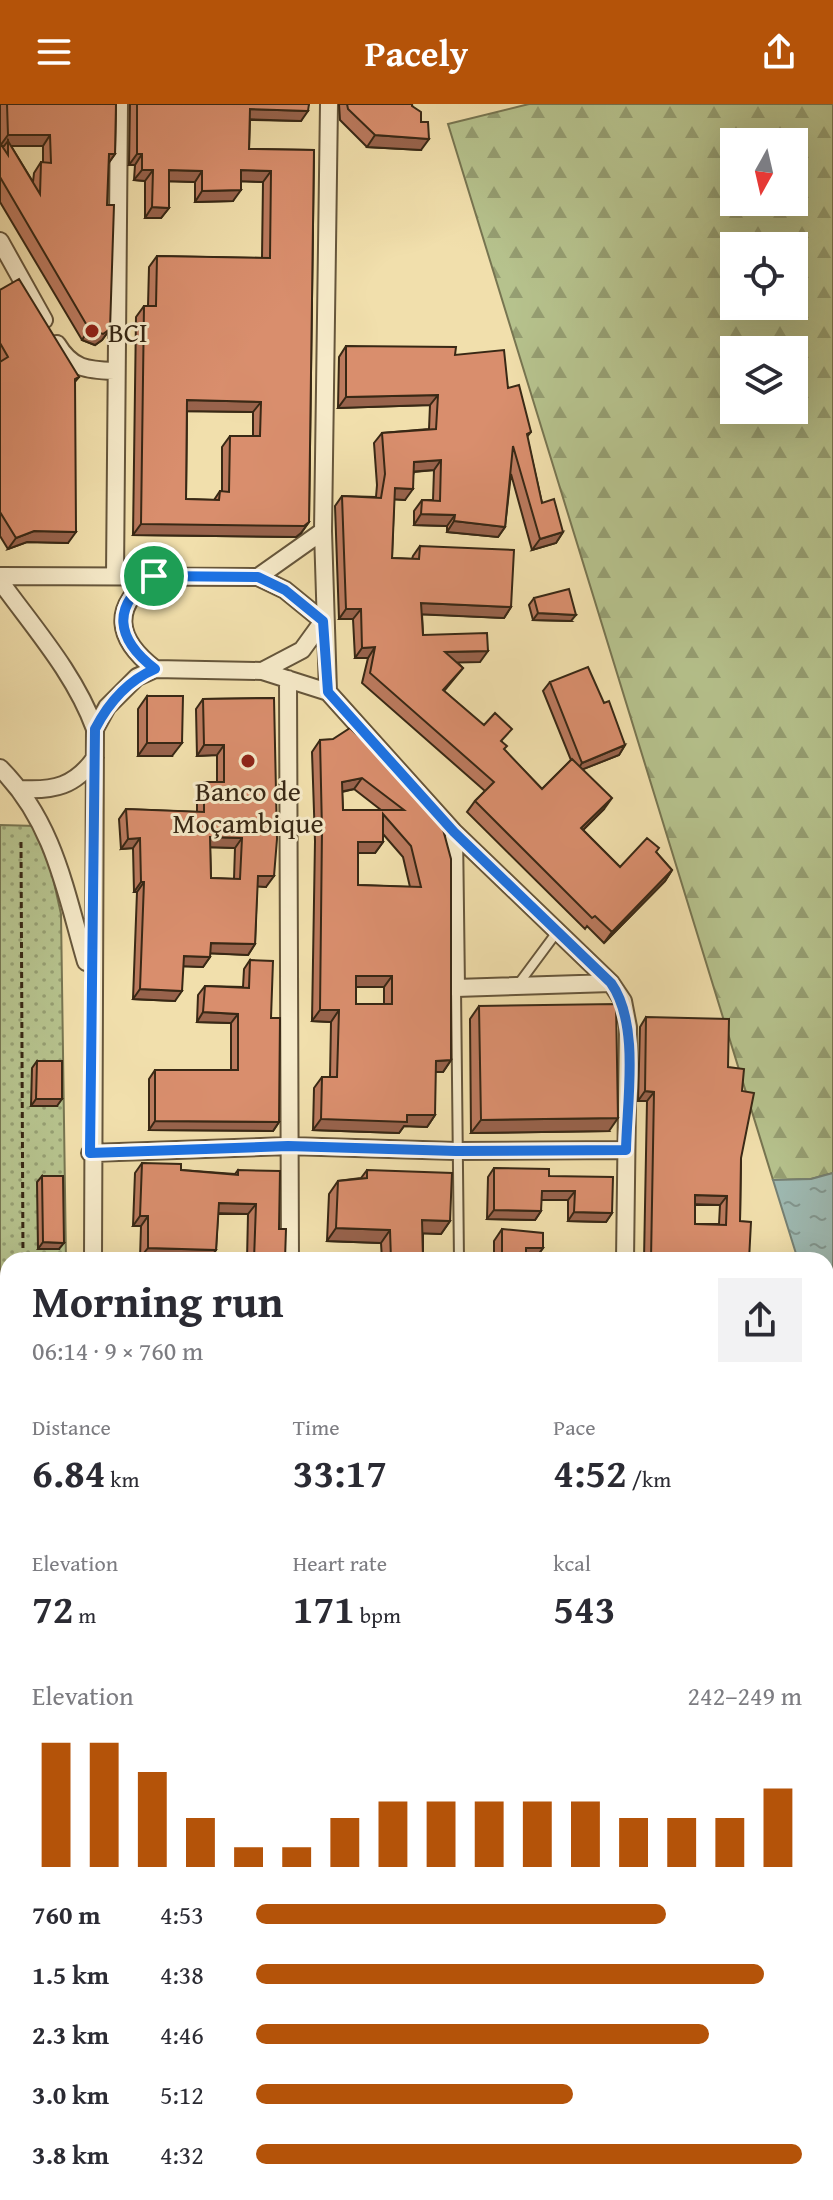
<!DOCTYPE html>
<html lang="en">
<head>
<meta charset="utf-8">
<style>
  body { margin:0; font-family:"Gentium Book Plus",serif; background:#f2f2f3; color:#2b2b33; height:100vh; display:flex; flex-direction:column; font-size:30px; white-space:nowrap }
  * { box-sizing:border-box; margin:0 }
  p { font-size:26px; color:#7c7c81 }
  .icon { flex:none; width:44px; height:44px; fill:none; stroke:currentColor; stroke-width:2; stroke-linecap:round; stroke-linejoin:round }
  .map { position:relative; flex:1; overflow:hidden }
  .drawer { position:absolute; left:0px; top:1148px; width:834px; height:948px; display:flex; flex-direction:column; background:#fff; border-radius:24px 24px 0 0; box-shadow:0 8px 32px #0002 }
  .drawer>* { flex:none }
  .needle { width:52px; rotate:188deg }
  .controls { position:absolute; left:720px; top:24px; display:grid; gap:16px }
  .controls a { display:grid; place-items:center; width:88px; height:88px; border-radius:0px; background:#fff; box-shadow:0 8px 32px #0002; font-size:40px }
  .pin { position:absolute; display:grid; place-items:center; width:68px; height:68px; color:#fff; margin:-34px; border:4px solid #fff; border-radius:50%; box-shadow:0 2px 8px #0007 }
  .round { display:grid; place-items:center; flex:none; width:84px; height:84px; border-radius:0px; background:#f2f2f3 }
  .overview { display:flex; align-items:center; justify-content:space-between; height:136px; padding:0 32px }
  h1 { font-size:44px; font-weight:700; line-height:60px }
  .stats { display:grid; grid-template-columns:repeat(3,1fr); gap:12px; height:136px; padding:8px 32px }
  .stats div { display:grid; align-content:center }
  .stats b { font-size:40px; font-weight:700 }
  .stats small { font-size:22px; font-weight:400 }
  .stats p { font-size:22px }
  .chart { height:224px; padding:16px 32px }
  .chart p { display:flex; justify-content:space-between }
  .chart svg { width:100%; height:144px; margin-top:8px; stroke:#b45309; stroke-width:6 }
  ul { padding:0 32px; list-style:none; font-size:26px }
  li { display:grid; grid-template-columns:128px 96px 1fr; align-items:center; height:60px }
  li i { height:20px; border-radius:10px; background:#b45309 }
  header { display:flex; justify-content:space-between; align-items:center; height:104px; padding:0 32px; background:#b45309; color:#fff; font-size:36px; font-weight:700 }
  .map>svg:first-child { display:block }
  .forest { fill:url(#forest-firs); stroke:#777551; stroke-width:2; fill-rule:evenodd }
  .park { fill:url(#park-dots); stroke:#777551; stroke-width:2 }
  .water { fill:url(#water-ripples); stroke:#758074; stroke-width:2 }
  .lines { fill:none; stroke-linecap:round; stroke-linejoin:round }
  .lane-casing { stroke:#66563b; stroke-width:12 }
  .street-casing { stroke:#66563b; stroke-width:20 }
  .path { stroke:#382815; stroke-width:3; stroke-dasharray:6 4; stroke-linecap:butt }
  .lane { stroke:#f6eac9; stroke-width:8 }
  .street { stroke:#f6eac9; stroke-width:16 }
  .wall { fill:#bb7a5e; stroke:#382815; stroke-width:2; fill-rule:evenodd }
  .shaded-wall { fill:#98634c; stroke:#382815; stroke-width:2 }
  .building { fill:#d98e6d; stroke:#382815; stroke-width:2; fill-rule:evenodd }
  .route-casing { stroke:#fff; stroke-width:16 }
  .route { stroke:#1a73e8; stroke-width:10 }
  .poi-dot { fill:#8f2418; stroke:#f6eac9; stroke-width:3 }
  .labels { text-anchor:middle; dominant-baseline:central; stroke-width:6; stroke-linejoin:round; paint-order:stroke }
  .poi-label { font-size:28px; fill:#382815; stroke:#f6eac9; text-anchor:start }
</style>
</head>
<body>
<header><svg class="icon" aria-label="menu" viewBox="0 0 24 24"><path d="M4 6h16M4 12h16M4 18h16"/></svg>Pacely<svg class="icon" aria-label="share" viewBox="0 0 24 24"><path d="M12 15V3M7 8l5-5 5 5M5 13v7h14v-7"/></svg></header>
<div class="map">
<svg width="833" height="2096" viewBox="0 0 833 2096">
  <defs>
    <pattern id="forest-firs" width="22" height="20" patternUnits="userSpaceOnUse" patternTransform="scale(2)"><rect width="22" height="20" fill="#b6c28d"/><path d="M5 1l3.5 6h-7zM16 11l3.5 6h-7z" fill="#959e72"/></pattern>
    <pattern id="park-dots" width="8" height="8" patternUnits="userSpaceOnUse" patternTransform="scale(2)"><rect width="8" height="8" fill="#b6c28d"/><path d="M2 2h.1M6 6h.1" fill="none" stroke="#959e72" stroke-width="1.8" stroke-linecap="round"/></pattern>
    <pattern id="water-ripples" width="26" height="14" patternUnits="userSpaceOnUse" patternTransform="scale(2)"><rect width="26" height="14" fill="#9ebab3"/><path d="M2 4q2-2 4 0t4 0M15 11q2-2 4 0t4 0" fill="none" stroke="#829790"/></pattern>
  </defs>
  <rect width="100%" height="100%" fill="#f1dfac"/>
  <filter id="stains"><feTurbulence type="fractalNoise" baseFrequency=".0025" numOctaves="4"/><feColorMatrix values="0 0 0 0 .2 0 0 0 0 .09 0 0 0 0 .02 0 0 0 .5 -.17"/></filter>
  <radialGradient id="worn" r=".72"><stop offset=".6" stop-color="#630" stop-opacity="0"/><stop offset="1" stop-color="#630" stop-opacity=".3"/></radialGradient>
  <path class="forest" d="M529 0H833V1069L811 1075 773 1076 448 20ZM734 38H794V98H734ZM734 142H794V202H734ZM734 246H794V306H734Z"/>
  <path class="park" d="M0 721 37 722 46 743 61 810 66 1156H8V1712L0 1717Z"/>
  <path class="water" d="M833 1069V1233L826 1225V1156H798L773 1076 811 1075Z
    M833 1789V2096H771L775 2088H826V1813Z
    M0 2035 8 2037V2088H164L188 2096H0Z"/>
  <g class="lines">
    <defs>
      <path id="lane" d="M517 882 557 828
        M456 884 459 1156
        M826 1364 833 1365
        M826 1407 833 1409
        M826 1732 833 1707
        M664 2096 682 2088"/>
      <path id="street" d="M0 137 44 216
        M57 240C72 265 87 266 114 267
        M0 472 258 473 285 486 323 517
        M115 472 119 0
        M154 472C110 503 116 535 155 565
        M258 473 323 427
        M0 477C34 524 75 570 95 625L93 1156
        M262 567 302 546 323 517
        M288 575 290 1156
        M328 588 323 427 329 0
        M95 625 107 603 137 573 155 565 262 567 328 588 454 728 611 879 623 897 628 923 625 1156
        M0 664C54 718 65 786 86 858
        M21 685C54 687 75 682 95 654
        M454 728 456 884 611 879
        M90 1049 288 1042 456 1047 626 1046
        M0 1761 8 1756"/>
    </defs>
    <use href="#lane" class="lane-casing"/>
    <use href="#street" class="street-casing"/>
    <path class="path" d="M21 738 23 1156
      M0 1700 8 1690"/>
    <use href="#lane" class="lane"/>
    <use href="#street" class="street"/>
  </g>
  <path class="wall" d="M0 0H116L115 50 108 60 107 101 110 225 102 236 95 241 82 236 0 98ZM11 42H43V58H41L34 69 33 78Z
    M130 0H309L301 17 250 16 249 45 314 46 309 418 301 429 296 433 133 431 136 213 144 202H148L149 163 157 152 262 154 263 78 241 77 233 97 195 98V78L169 77V104L161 114H145V77L134 76 135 61H129ZM187 307 253 308V332H230L222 343V387H220L214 396 186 395Z
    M339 0H412L421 46 367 43 340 16Z
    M0 186 79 273 75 278 68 439 27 438 8 445 0 432Z
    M346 242 455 251 508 284 531 328 527 333 542 399 563 428 556 439 532 446 511 370 505 423 498 433 447 428V422L414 421V407L422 396H433L434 366 414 368 405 396 394 395 392 454 412 455 413 452 420 442 511 503 504 514 422 510 423 531 480 558H457L463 564 444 587 502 638 504 646 542 685 571 656 543 587 550 578 604 599 625 641 619 651 583 665 604 705 583 726 620 763 656 748 672 766 665 777 604 839 587 822 585 825 467 708 475 697 485 687 362 579 368 554H355L353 515H339L335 402 342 392 376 393 377 381 374 339 382 329 429 325 430 301 338 304 339 253Z
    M534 494 571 517 533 516 529 501Z
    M147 592 172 652H138V605Z
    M274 594 266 783 257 782 255 840 248 851 210 849V853L203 863 183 862 175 897 133 895 137 788H134L133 744 121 745 119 715 126 705 197 708V688L204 678H217V651L197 652 196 605 203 595ZM210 743 235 744 234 775 211 774Z
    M320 636 425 697 451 956 443 968H435V1011L427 1023 404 1022 399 1029 313 1026 314 984 322 973H330L331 918 312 917 315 737 312 648ZM354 685 381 706H343L342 688ZM383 730 403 753 410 783 358 781V749H375L383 738ZM356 883H384V900H356Z
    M250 856 271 914 279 1018 273 1027 149 1026V975L155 966H231V919L197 918 198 891 205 882 243 883 244 865Z
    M479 902 609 1027 471 1029 470 915Z
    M646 913 728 963 742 987 740 1117 749 1156H644L647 997H638L640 923ZM695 1101H720L719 1120H695Z
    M37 957 57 1002H31L32 964Z
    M142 1059 181 1066 235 1070 238 1066 279 1125 285 1156H247L248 1110H218L216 1146 209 1156 140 1154 141 1122H133L135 1069Z
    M494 1064 549 1072 612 1109 606 1118 568 1117V1096H541V1107L535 1116 487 1115 488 1073Z
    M367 1066 450 1117 441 1130 423 1129V1154L441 1156H382L381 1139 327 1137 329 1090 338 1077 361 1074Z
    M42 1072 59 1145H38L37 1078Z
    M502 1125 543 1144 535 1155 494 1156V1137Z
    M367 2088H438L440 2096H368Z"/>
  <path class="shaded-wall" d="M250 5 308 7 301 17 242 15Z
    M8 31H50L43 42H8V37L4 42H0Z
    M375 31 429 35 421 46 367 43Z
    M109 50H115L107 61Z
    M137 50H142L135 61H129Z
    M142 66H153L145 77 134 76Z
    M169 66 202 67 195 78 161 77Z
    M241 66 271 67 263 78 233 77Z
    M241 86 233 97 195 98 202 87Z
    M152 103 169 104 161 114H145Z
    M89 225H110L102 236 95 241 82 236Z
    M438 291 430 301 338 304 346 293Z
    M187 296 261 298 253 308 179 307Z
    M441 356 434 366 407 368 414 358Z
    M395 384 413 385 405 396 388 395Z
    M421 410 455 411 447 422 414 421Z
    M454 417 505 423 498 433 447 428Z
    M309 418 301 429 296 433 133 431 141 420Z
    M34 427 76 428 68 439 27 438 8 445 16 434Z
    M563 428 556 439 532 446 540 435Z
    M421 499 511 503 504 514 414 510Z
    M346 505H361L353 515H339Z
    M538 509 576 511 571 517 533 516Z
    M375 543 368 554H355L362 544Z
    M488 547 480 558 438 559 445 548Z
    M147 639H182L172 652H138Z
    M204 641H224L217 651 197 652Z
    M625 641 619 651 576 668 582 659Z
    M362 674 354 685 334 689 342 678Z
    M612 694 604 705 574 735 581 724Z
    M210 733 242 734 235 744 203 743Z
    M140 734 133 744 121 745 128 735Z
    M358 738H383L375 749H350Z
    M672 766 665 777 604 839 612 828Z
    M258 772H274L266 783 251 782Z
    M141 778H144L137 788H134Z
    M211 839 255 840 248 851 203 849Z
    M184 852 210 853 203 863 177 862Z
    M356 872H392L384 883H349Z
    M140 885 182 887 175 897 133 895Z
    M320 906H339L331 918 312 917Z
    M203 908 238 910 231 919 197 918Z
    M451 956 443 968H428L436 957Z
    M645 987 654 988 647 997H638Z
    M36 995H62L57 1002H31Z
    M407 1011H435L427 1023 404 1022 399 1029 313 1026 321 1015Z
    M618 1014 609 1027 471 1029 481 1016Z
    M155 1017 279 1018 273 1027 149 1026Z
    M542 1087H575L568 1096H535Z
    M695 1091 727 1092 720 1101 689 1100Z
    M219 1099 256 1100 248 1110 212 1109Z
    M494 1106 541 1107 535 1116 487 1115Z
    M574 1108 612 1109 606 1118 568 1117Z
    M140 1112H148L141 1122H133Z
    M422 1116 450 1117 441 1130 413 1129Z
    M336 1124 390 1126 381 1139 327 1137Z
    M43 1138 64 1139 59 1145H38Z
    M148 1144 216 1146 209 1156 140 1154Z
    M526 1144H543L535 1155H518Z"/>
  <path class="building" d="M7 0H116L115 50H109L107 101H114L110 225 103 230 89 225 0 73V39L8 51V37L40 90 41 58 51 59 50 31H8Z
    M137 0H309L308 7 250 5 249 45 314 46 309 418 304 422 141 420 144 202H156L157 152 270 154 271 67 241 66V86L202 87V67L169 66V104L152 103 153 66H142V50H137ZM187 296 261 298 260 332H230L229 388 220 387 219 396 186 395Z
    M347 0H412V2L421 8V18H428L429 35 375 31 348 5Z
    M19 175 79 273 75 275 76 428 34 427 16 434 0 408V258L8 253 0 239V186Z
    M346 242 456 243 455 251 504 246 508 284 519 281 531 328 527 330 542 399 554 395 563 428 540 435 513 342 505 423 454 417 455 411 421 410 422 396 440 397 441 356 414 358 413 385 395 384 392 454 419 455 420 442 514 446 511 503 421 499 423 531 487 529 488 547 445 548 463 564 443 586 484 621 495 609 512 625 501 637 507 642 504 645 542 685 572 655 612 694 581 724 620 763 647 734 659 744 656 748 672 766 612 828 595 812 592 814 475 697 494 678 370 569 375 543 362 544 361 505H346L342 392 381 394 385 370 382 329 436 325 438 291 346 293Z
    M569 485 576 511 538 509 534 494Z
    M588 563 604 599 609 597 625 641 582 659 550 578Z
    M147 592H183L182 639H147Z
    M274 594 277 735 274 772H258L255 840 211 839 210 853 184 852 182 887 140 885 144 778H141L140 734 128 735 126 705 204 708V678H224V641H204L203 595ZM210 733 242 734 240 775 211 774Z
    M350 624 425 697 441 718 451 755V956L436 957 435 1011H407V1018L321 1015 322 973H337L339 906H320L322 726 320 636 333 635ZM362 674 404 706H343L342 678ZM383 710 411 742 421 783 358 781V738H383ZM356 872H392V900H356Z
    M250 856 273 857 271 914H280L279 1018 155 1017V966H238V910L203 908 205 882 249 884Z
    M616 900 618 1014 481 1016 479 902Z
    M646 913 729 915 728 963 744 965 742 987 754 989 741 1054 740 1117 751 1118 749 1156H651L654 988 645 987ZM695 1091 727 1092 726 1121 695 1120Z
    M37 957H62V995H36Z
    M142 1059 181 1060V1066L238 1071V1066L280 1067 279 1125H286L285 1156H254L256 1100 219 1099 216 1146 148 1144V1112H140Z
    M494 1064 549 1065V1072L613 1073 612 1109 574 1108 575 1087H542L541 1107 494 1106Z
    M367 1066 452 1069 450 1117 422 1116 423 1154 441 1153V1156H391L390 1126 336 1124 338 1077 367 1074Z
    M42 1072H63L64 1139 43 1138Z
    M502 1125 543 1129V1144H526V1156H502Z
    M826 1443 833 1445V1487L827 1511H826Z
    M259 2088 269 2096H253Z
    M378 2088H438L440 2096H379Z"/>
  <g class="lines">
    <defs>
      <path id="route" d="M154 472 258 473 285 486 323 517 328 588 454 728 611 879C640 920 627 996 626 1046L456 1047 288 1042 90 1049 95 625C109 598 127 577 155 565 116 535 110 502 154 472Z"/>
    </defs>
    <use href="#route" class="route-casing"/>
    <use href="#route" class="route"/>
  </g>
  <g class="poi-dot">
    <circle cx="92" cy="227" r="8"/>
    <circle cx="248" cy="657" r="8"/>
  </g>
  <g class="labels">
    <g class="poi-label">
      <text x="108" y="227">BCI</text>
      <text x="248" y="686" text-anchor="middle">Banco de<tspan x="248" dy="32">Moçambique</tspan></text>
    </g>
  </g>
  <rect width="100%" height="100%" filter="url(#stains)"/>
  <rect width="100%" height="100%" fill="url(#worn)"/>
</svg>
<div class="controls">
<a><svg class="needle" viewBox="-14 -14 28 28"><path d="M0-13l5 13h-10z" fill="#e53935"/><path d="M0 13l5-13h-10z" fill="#7c7c81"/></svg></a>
<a><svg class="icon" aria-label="locate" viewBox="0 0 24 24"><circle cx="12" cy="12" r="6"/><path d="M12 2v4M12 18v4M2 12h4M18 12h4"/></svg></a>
<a><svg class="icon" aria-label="layers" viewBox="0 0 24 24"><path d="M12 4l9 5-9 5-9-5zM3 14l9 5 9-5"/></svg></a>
</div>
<div class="pin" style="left:154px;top:472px;background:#1e9e55"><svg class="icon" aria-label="arrive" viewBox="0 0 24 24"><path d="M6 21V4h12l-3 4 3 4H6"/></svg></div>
<section class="drawer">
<div class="overview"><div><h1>Morning run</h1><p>06:14 · 9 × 760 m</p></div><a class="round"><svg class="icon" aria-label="share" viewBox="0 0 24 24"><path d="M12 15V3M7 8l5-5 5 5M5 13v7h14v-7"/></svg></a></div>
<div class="stats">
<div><p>Distance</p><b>6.84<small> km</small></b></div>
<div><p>Time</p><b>33:17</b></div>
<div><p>Pace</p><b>4:52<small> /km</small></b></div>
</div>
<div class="stats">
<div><p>Elevation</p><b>72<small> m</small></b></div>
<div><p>Heart rate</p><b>171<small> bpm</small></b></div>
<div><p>kcal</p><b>543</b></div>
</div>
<div class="chart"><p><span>Elevation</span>242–249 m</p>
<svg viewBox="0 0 160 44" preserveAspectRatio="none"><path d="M5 44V6M15 44V6M25 44V15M35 44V29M45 44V38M55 44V38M65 44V29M75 44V24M85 44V24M95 44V24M105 44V24M115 44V24M125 44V29M135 44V29M145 44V29M155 44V20"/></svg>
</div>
<ul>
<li><b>760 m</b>4:53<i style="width:75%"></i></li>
<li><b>1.5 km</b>4:38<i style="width:93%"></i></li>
<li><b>2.3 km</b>4:46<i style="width:83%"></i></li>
<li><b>3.0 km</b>5:12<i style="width:58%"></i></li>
<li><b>3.8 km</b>4:32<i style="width:100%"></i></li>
</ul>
</section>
</div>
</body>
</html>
